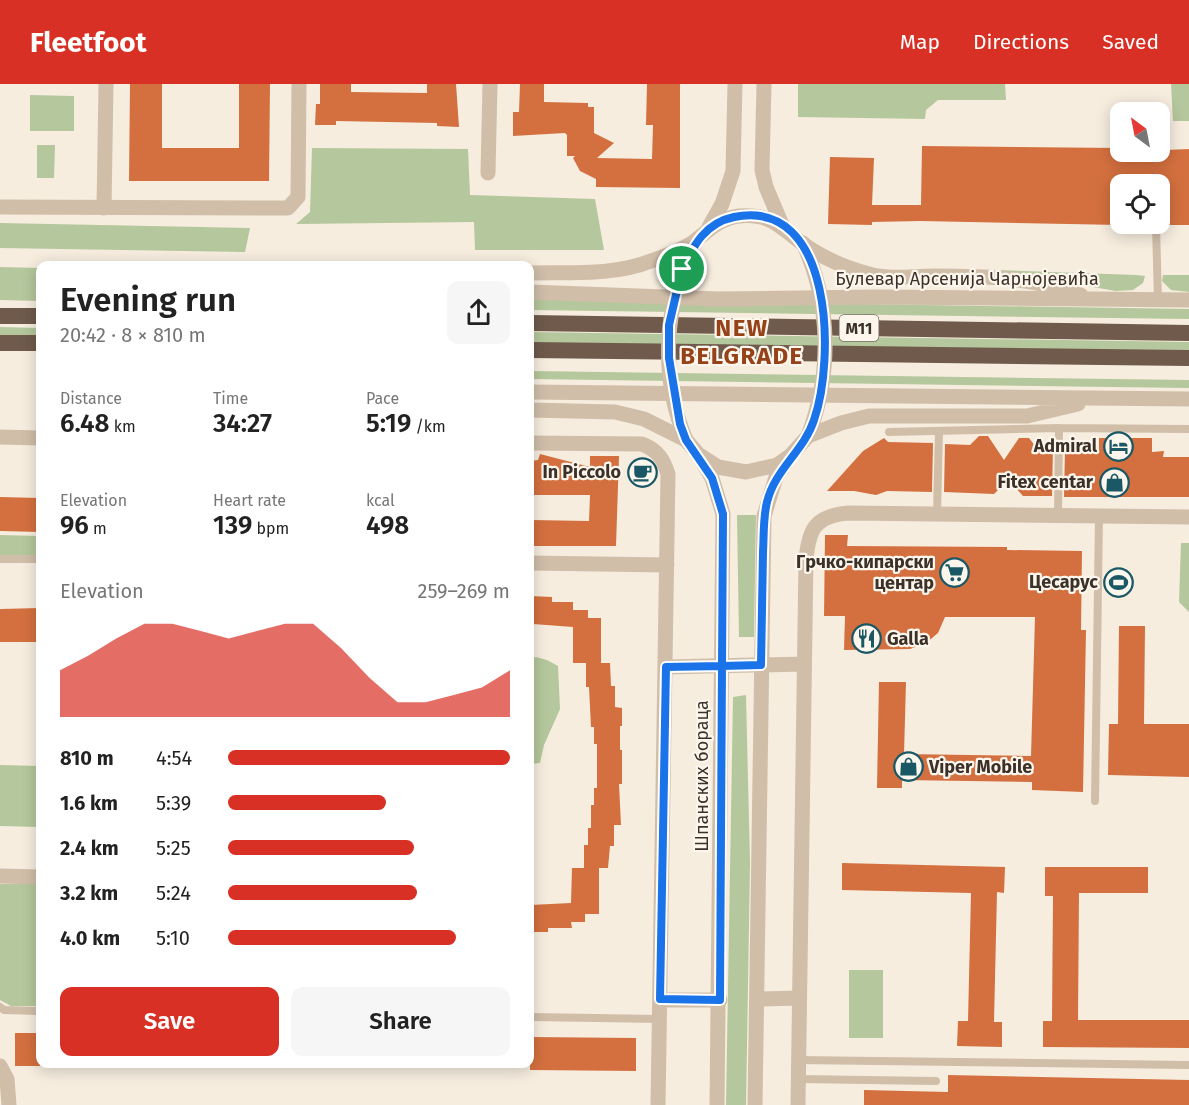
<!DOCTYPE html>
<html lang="en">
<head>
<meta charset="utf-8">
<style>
  body { margin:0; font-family:"Fira Sans",sans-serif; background:#f6f6f6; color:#222; height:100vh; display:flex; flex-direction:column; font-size:22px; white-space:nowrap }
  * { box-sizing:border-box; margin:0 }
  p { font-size:20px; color:#767676 }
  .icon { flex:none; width:33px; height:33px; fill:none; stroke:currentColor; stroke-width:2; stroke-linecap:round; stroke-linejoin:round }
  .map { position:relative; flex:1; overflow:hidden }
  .panel { position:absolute; left:36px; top:177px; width:498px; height:807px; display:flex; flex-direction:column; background:#fff; border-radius:12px; box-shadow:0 3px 15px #0003 }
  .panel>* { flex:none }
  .needle { width:39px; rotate:328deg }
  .fabs { position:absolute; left:1110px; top:18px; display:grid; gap:12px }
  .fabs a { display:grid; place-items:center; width:60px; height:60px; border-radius:12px; background:#fff; box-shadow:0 3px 15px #0003; font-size:30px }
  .pin { position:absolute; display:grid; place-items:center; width:51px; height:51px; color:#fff; margin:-26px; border:3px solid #fff; border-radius:50%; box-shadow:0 2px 6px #0007 }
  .round { display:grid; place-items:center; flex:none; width:63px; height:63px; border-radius:12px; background:#f6f6f6 }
  .summary { display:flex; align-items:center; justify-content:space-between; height:102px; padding:0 24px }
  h1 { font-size:33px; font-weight:600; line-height:45px }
  .stats { display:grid; grid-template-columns:repeat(3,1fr); gap:9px; height:102px; padding:6px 24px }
  .stats div { display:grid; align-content:center }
  .stats b { font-size:26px; font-weight:600 }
  .stats small { font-size:16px; font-weight:400 }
  .stats p { font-size:16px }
  .chart { height:168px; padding:12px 24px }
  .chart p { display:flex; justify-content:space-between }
  .chart svg { width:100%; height:108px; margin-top:6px; fill:#d93025; opacity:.7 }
  .button { display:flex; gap:12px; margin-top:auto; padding:12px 24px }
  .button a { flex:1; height:69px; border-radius:12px; background:#d93025; color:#fff; font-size:24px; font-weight:600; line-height:69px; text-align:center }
  .button a+a { background:#f6f6f6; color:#222 }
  ul { padding:0 24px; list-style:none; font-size:20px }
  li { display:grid; grid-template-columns:96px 72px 1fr; align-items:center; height:45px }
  li i { height:15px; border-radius:8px; background:#d93025 }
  header { display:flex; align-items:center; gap:36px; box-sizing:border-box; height:84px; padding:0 30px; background:#d93025; color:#fff }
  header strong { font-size:28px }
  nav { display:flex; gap:33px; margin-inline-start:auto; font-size:21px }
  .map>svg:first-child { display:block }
  .green { fill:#b5c79c }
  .building { fill:#d4703f }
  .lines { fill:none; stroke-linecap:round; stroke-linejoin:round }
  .service { stroke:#d0bea9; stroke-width:8 }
  .minor { stroke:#d0bea9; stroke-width:15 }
  .tertiary { stroke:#d0bea9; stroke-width:15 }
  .trunk { stroke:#6f5a4c; stroke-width:16 }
  .tertiary-bridge { stroke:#d0bea9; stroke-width:15 }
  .route-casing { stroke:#fff; stroke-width:12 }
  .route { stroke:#1a73e8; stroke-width:8 }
  .labels { text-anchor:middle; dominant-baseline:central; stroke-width:4.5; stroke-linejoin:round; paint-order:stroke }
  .shield { fill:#fcf6ed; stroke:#766c64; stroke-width:1.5 }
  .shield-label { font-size:16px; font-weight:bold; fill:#3c3129 }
  .street-label { font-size:18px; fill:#3c3129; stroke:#fcf6ed }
  .poi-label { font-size:18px; font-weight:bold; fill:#3c3129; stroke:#fcf6ed; text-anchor:end }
  .district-label { font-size:24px; font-weight:bold; letter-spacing:1.5px; fill:#964118; stroke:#fcf6ed }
</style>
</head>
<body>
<header>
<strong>Fleetfoot</strong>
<nav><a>Map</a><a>Directions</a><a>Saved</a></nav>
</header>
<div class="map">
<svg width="1189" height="1021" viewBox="0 0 1189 1021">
  <rect width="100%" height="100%" fill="#f6eddf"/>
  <path class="green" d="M798 0H1005L1006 16H938L926 26 925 35 798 33Z
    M1171 0H1189V37H1173Z
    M30 11 74 12V47H30Z
    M37 61H55L54 94H37Z
    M312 64 468 65 470 111 595 115 604 166H475L474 138 296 140 310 128Z
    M0 139 250 144 245 168 0 164Z
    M0 183 40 184V217L0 216Z
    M995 186 1136 191 1145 192 1143 199 1133 206 1116 207Z
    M1163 191H1189V208L1171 206 1162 197Z
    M530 215 1189 225V235L530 226Z
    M0 243 40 244V253H0Z
    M530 248 1189 258V269L530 260Z
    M530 287 1189 296V304L530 295Z
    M737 431H756L754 553H739Z
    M0 451 40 452V471H0Z
    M1181 459H1189V528L1179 518Z
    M536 573 547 576 558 582 560 625 544 661 540 679 530 680V574Z
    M746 611 750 779 746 1021H726L733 613Z
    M0 681 40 682V743L0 742Z
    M0 800H40V922H11L0 916Z
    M849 886H883V954H849Z"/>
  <path class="building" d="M130 0H162V64H239V0H270L269 97H129Z
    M320 0H351V8L427 9V0H456L459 43 437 42V39L336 37V41H315L316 20H320Z
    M520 0H544V18L588 19V23H594V49L614 59 597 74 652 75 653 41H646L647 0H680V104L596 103V95L580 87 573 74 575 72H567V51L565 49 513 52V28H519Z
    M922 62 1120 64V68L1189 65V141H1162L1160 136V100H1120V141L920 137 872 138V141L828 140 830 73 874 74 872 121H921Z
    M979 352H988L1004 376 1019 354H1029L1036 363H1053L1052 412H1023L1014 402 1003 401 994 410 944 408 945 360 970 361Z
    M884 354 888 358 933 359 932 408 887 407 876 411 854 407H827L863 367Z
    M1099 354H1152V368L1164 367 1163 373H1189V413H1064L1065 365H1099Z
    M540 370 590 383V372H619L616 462H530V436L589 437 590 411H530V377L538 376Z
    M0 413 40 414V448L0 447Z
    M825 451H848L847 462 1007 463V466L1082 467 1081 546H1086L1083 708 1032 706V698L902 696V704H877L879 598H906L904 670 1031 672 1035 533H945L938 549 926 559 910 565 844 566 845 532H824Z
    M530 512 552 513V518H573V526H588V534H601V579H610L611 602H615V623L622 624V642H620V666H622V700H619L621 741H614V762H610L608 784H599V830H585V838H571L572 844H548V848H530V821L571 819 572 784H584V761H588V744H591V721H594V704H597V660H594V643H591L589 603H586V579H573V543L533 540V536H530Z
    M40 524V558H0V525Z
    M1119 542H1145L1144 640H1189V693L1108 691 1109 640H1118Z
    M842 779 1005 783 1004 809 997 808 994 938H1002V963L957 962 958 937H968L971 809 842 806Z
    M1045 783H1148V809H1079L1078 936H1189V964L1043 963V937H1052L1053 812H1045Z
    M15 949H40V982H15Z
    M530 953 636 954V987L530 986Z
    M948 991 1189 996V1021H864V1006L948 1008Z"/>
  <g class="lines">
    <path class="service" d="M1156 141 1158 216
      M889 348 1059 344 1189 345
      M937 430 939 347
      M1058 432 1059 344
      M0 475H40
      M1095 717 1099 432
      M0 923 4 926 40 927
      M530 933 660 935
      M798 976 1189 981
      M798 995 936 997"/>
    <path class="minor" d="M488 89 490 0
      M0 123 288 124 298 113 299 0
      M104 124 106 0
      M0 353 40 354
      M530 359 642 360C657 366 663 374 668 390L658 1021
      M530 479 667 481
      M666 583 804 580
      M0 792 40 793
      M758 915 799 914
      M660 916H720
      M0 982 7 995 9 1021
      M798 1021 806 475C809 445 815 432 848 429L1189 433"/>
    <path class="tertiary" d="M764 0 762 86 766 103 782 141
      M709 143 722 120 733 87 735 0
      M530 189C570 188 613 192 651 177 665 172 685 165 696 156 710 145 721 134 739 132 771 129 780 143 803 160 823 174 846 184 869 190 888 196 913 192 933 192 988 192 1028 193 1081 211
      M530 208 719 215 878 213 1189 216
      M530 308 1189 315
      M530 326 615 328 644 335 686 356 698 370 718 383 746 388 777 381 791 371 808 352 841 339 869 332H1027L1078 320
      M698 370 712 394 723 430 717 1021
      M755 1021 764 432 776 393 791 371"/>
    <path class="trunk" d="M0 232H40
      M530 239 1189 249
      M0 259H40
      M530 266 1189 274"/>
    <path class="tertiary-bridge" d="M803 159C831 220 832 290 808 352
      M686 356C659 291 664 218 696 156"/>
  </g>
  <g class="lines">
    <defs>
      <path id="route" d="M682 185 669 241V274L680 340 686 356 712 394 723 430 722 582 666 583 660 915 720 916 722 582 761 581C762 543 762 505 763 468 764 451 763 434 767 418 775 385 804 367 814 336 835 276 834 113 734 133 705 139 694 161 682 185"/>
    </defs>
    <use href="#route" class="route-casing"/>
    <use href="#route" class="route"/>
  </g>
  <defs>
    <symbol id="hotel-ring" viewBox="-11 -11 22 22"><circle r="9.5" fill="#fcf6ed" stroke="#195864" stroke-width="1.5"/><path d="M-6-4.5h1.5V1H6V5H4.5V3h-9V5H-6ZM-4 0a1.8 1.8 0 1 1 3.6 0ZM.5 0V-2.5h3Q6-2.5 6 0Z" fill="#195864"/></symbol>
    <symbol id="cafe-ring" viewBox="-11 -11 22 22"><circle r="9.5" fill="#fcf6ed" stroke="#195864" stroke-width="1.5"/><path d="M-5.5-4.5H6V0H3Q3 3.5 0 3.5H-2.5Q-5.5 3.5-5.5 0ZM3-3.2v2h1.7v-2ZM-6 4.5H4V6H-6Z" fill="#195864"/></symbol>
    <symbol id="shop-ring" viewBox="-11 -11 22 22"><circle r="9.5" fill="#fcf6ed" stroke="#195864" stroke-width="1.5"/><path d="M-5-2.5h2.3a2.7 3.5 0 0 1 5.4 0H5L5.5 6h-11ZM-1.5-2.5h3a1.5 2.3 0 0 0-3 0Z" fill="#195864"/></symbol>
    <symbol id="supermarket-ring" viewBox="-11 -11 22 22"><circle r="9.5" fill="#fcf6ed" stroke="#195864" stroke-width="1.5"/><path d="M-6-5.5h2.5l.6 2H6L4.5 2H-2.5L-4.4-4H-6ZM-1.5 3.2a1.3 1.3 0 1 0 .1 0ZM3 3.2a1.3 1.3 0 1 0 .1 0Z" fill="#195864"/></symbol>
    <symbol id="stadium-ring" viewBox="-11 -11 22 22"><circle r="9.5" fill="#fcf6ed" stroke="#195864" stroke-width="1.5"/><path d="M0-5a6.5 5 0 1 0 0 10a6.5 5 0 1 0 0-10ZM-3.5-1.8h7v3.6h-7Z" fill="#195864"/></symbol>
    <symbol id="restaurant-ring" viewBox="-11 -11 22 22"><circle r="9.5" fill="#fcf6ed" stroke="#195864" stroke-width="1.5"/><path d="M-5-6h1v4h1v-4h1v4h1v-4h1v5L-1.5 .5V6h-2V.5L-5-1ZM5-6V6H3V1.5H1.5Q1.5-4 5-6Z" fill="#195864"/></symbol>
  </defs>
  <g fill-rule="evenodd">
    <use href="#hotel-ring" x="1102" y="346" width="33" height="33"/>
    <use href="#cafe-ring" x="626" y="372" width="33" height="33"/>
    <use href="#shop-ring" x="1098" y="382" width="33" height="33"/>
    <use href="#supermarket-ring" x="938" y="472" width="33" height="33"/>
    <use href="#stadium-ring" x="1102" y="482" width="33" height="33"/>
    <use href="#restaurant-ring" x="850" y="538" width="33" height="33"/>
    <use href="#shop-ring" x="892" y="666" width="33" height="33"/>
  </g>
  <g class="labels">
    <rect class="shield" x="839.5" y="231" width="39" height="26" rx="4.5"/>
    <g class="shield-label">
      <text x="859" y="244">M11</text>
    </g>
    <g class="street-label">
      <text x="967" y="195">Булевар Арсенија Чарнојевића</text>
      <text transform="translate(702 692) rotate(-90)">Шпанских бораца</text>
    </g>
    <g class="poi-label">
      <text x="1097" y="362">Admiral</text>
      <text x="621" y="388">In Piccolo</text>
      <text x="1093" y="398">Fitex centar</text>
      <text x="934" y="478">Грчко-кипарски<tspan x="934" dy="21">центар</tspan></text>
      <text x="1098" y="498">Цесарус</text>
      <text x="887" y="555" text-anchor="start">Galla</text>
      <text x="929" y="683" text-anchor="start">Viper Mobile</text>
    </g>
    <g class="district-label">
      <text x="742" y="244">NEW<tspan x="742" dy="28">BELGRADE</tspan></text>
    </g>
  </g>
</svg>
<div class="fabs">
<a><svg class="needle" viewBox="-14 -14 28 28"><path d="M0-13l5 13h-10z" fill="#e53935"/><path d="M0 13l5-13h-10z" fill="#767676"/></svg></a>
<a><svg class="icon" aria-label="locate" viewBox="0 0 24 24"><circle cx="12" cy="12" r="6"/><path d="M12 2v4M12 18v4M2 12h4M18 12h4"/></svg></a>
</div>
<div class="pin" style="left:682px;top:185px;background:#1e9e55"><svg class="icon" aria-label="arrive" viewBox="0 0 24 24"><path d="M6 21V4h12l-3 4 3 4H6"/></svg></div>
<section class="panel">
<div class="summary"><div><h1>Evening run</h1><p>20:42 · 8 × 810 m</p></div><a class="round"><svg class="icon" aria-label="share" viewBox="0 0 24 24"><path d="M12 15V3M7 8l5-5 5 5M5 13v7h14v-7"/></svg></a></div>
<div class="stats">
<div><p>Distance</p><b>6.48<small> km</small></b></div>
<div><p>Time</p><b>34:27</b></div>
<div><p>Pace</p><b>5:19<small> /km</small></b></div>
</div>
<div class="stats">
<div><p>Elevation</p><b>96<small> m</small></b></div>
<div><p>Heart rate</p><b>139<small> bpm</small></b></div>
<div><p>kcal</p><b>498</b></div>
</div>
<div class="chart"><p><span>Elevation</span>259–269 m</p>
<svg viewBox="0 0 160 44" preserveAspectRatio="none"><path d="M0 44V25L10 19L20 12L30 6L40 6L50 9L60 12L70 9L80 6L90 6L100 16L110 28L120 38L130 38L140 35L150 32L160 25V44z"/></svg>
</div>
<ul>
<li><b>810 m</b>4:54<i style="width:100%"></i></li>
<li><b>1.6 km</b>5:39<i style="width:56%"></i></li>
<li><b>2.4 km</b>5:25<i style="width:66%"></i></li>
<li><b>3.2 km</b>5:24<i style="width:67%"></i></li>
<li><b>4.0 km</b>5:10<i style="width:81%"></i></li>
</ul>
<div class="button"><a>Save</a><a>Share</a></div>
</section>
</div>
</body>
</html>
